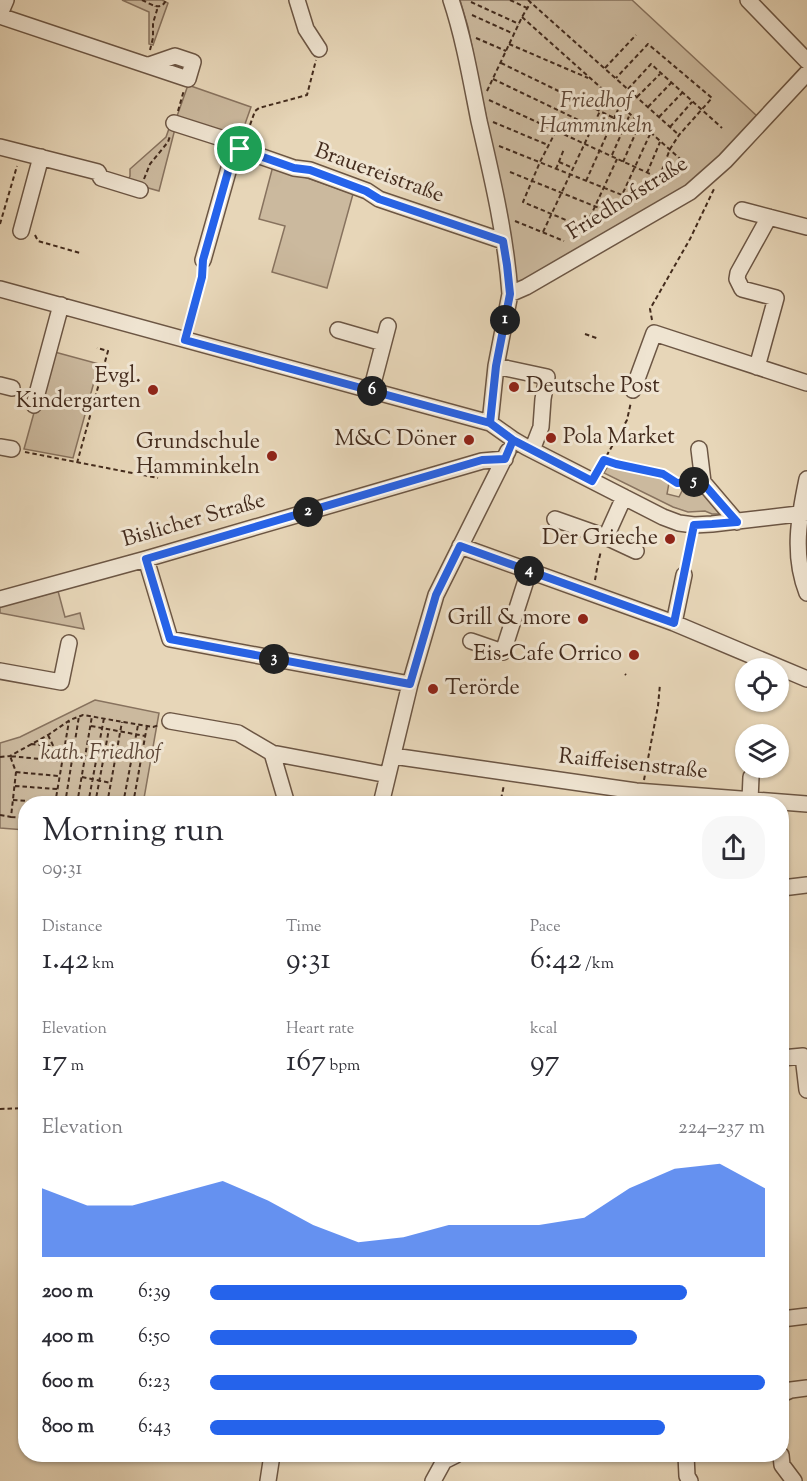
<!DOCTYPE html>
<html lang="en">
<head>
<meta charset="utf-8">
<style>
  body { margin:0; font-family:"Sorts Mill Goudy",serif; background:#f7f7f7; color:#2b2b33; height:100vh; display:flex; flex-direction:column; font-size:22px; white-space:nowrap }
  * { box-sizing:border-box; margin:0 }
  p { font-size:20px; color:#7c7c81 }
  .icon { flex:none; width:33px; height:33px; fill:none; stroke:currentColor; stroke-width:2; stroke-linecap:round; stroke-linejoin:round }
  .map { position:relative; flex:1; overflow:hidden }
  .sheet { position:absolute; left:18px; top:796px; width:771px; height:666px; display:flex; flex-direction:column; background:#fff; border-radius:24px; box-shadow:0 2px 4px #0004 }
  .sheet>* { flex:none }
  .tools { position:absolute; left:735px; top:658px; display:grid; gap:12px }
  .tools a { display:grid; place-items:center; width:54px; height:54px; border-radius:50%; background:#fff; box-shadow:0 2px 4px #0004; font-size:30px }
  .pin { position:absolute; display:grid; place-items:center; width:51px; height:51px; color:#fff; margin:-26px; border:3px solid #fff; border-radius:50%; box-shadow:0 2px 6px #0007 }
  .km { position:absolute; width:30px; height:30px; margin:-15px; border-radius:50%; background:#222; color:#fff; font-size:16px; line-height:30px; text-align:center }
  .round { display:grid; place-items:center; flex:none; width:63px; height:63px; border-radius:24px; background:#f7f7f7 }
  .summary { display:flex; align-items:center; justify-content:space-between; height:102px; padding:0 24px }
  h1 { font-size:33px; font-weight:600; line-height:45px }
  .metrics { display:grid; grid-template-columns:repeat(3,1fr); gap:9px; height:102px; padding:6px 24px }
  .metrics div { display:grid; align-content:center }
  .metrics b { font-size:30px; font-weight:600 }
  .metrics small { font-size:16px; font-weight:400 }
  .metrics p { font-size:16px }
  .chart { height:168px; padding:12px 24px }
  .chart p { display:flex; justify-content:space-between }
  .chart svg { width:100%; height:108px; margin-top:6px; fill:#2563eb; opacity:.7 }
  ul { padding:0 24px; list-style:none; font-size:20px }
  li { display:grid; grid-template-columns:96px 72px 1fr; align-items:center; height:45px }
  li i { height:15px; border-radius:8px; background:#2563eb }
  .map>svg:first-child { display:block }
  .green { fill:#cbb99e; stroke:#87725e; stroke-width:1.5 }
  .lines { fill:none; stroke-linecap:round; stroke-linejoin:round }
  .minor-casing { stroke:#6c5644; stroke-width:18 }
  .path { stroke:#432b1d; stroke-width:2; stroke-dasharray:4.5 3; stroke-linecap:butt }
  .minor { stroke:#efe4d1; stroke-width:15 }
  .route-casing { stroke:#fff; stroke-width:12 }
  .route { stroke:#2563eb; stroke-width:8 }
  .poi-dot { fill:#8f2418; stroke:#efe4d1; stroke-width:2 }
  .labels { text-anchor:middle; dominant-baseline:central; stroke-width:6; stroke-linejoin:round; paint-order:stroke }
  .park-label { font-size:22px; font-style:italic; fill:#5e4737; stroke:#efe4d1 }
  .street-label { font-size:22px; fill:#432b1d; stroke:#efe4d1 }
  .poi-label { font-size:22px; fill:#432b1d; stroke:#efe4d1; text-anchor:end }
</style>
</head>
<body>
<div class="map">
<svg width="807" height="1481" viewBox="0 0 807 1481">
  <rect width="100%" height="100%" fill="#e7d6b8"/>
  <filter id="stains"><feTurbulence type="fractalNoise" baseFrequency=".00333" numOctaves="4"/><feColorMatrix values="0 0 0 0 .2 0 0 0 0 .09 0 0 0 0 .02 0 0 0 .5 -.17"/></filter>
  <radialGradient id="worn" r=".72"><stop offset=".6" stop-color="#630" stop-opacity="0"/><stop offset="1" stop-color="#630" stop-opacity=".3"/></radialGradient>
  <path class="green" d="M122 0H162L168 3 153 45 149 44V12Z
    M460 0H632L757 116 700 178 566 255 518 284 514 282 499 180 468 27Z
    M188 85 251 107 239 141 176 119Z
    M171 123 176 125 159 191 127 182 130 176V169L166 137Z
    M273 166 353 194 327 288 272 272 285 226 259 219Z
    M51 351 99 364 73 458 24 449Z
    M608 466 663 478 669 483 667 494 679 497 683 489 694 486 703 491 721 509 720 514H712L705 511 688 512 673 507 604 473Z
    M58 591 65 617 80 613 84 629 0 613V605L34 598Z
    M95 700 159 713 143 804H26L25 830 0 828V743L20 737Z"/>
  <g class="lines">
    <defs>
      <path id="minor" d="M297 0 306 29 319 49
        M451 0C464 39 471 81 479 121 492 177 506 236 510 294L496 366 490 423
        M748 0 807 61
        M0 14 6 0
        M0 16 188 79 193 62 175 56 149 65
        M174 123 224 139 240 149 294 168 310 170 367 191 379 199 503 241
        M0 147 98 172 101 178 140 190
        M742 210 807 227
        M21 231 41 157
        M203 260 233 154 240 149
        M0 289 490 423 514 440 526 447 663 517 679 523 694 525 712 524 807 513
        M510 294 526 287 690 192 725 161 807 73
        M338 330 383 343
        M496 366 547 377 543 399 541 427 532 450
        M757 367 776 298 742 289 737 279 738 273 769 217
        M0 385 12 388
        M633 390 654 333 807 383
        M371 391 388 326
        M34 405 61 305
        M0 447 12 449
        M699 449 703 482 737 522
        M807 479C799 517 792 555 807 593
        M555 519 606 537 636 551
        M606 537 624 497
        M460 546 674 623 807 679
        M146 559 170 639 410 684
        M0 599 146 559 482 461 505 459
        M674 623 684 575
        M471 641 503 652 529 571
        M0 671 61 682 69 643
        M170 721 238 733 272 753 287 804
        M272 753 388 775
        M393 756 636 791 807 804
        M750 800 751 777
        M381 804 410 684 436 595 508 451
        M782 888 807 885
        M782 1058 803 1056 807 1090
        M782 1319 807 1316
        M782 1394 791 1390 807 1388
        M686 1455 687 1476 690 1481
        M781 1455 782 1465 794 1481
        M268 1481 272 1455
        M433 1481 444 1461 456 1455"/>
    </defs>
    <use href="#minor" class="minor-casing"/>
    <path class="path" d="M142 0C151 4 161 12 166 0
      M510 0 527 8
      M528 0 679 135
      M471 2 519 24
      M472 15 514 34
      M522 17 687 165
      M476 38 506 51
      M509 44 588 78
      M150 50 153 38V23L157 10 155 6
      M501 63 614 118
      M605 68 636 35
      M493 79 593 127
      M628 89 651 64 722 128
      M487 91 522 17 531 2
      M637 97 660 74
      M489 100 659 178 670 149 679 135 712 98 648 44 616 78
      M648 107 671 83
      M178 111 184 90
      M659 117 682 93
      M493 122 548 145
      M670 127 692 102
      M556 131 540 162 523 202 585 228 617 159
      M245 139 255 111 259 108 307 95 316 60
      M499 146 622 195 651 132
      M612 155 630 114
      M559 162 573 168
      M623 162 640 123
      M556 169 564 149
      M510 172 609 212
      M647 173 660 142
      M144 179 150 164 168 142 170 136
      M586 181 620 105
      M515 221 564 241
      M0 224 17 166
      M543 232 600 111
      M35 235 38 241 80 253
      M652 320 650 309 690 239 714 189
      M189 327 202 272
      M585 334 599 339
      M25 452 158 478
      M604 460 617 464 663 474 677 482H691
      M77 463 108 351 97 348
      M599 469 627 420 631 402
      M686 564 692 537
      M595 580 598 563 601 551
      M625 674 626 675
      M91 726 145 736
      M48 735 60 760
      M31 744 52 746
      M0 757 10 756 48 735 70 720 83 715 153 727 159 725
      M16 772 58 776
      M82 777 111 783
      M644 780 658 706 660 684
      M15 786 57 789
      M501 799 504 785
      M13 800 55 803
      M55 804 69 721
      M65 804 79 716
      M77 804 92 716
      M88 804 104 718
      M95 804 109 729
      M107 804 122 722
      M123 804 138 725
      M133 804 147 726
      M0 815 11 817 16 772 10 756 60 761
      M11 817 26 818
      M0 1109 26 1108"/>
    <use href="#minor" class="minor"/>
  </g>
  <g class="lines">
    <defs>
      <path id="route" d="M240 149 294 168 310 170 366 191 379 199 503 241 507 265 510 294 496 366 490 423 513 440 505 459 482 460 146 559 170 639 410 684 436 595 460 546 674 623 694 525 712 524 737 522 702 482 677 483 663 474 616 464 604 460 592 481 513 440 490 423 185 340 202 277 203 260 233 154 240 149"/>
    </defs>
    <use href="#route" class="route-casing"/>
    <use href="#route" class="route"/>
  </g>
  <g class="poi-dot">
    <circle cx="514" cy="387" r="6"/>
    <circle cx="153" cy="390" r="6"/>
    <circle cx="551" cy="438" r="6"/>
    <circle cx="469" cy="440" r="6"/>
    <circle cx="272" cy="456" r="6"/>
    <circle cx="670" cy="539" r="6"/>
    <circle cx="583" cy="619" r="6"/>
    <circle cx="634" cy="655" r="6"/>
    <circle cx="433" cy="689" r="6"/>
  </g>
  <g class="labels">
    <g class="park-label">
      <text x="596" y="102">Friedhof<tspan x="596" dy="25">Hamminkeln</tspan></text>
      <text x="101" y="754">kath. Friedhof</text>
    </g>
    <g class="street-label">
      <text transform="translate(379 174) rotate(20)">Brauereistraße</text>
      <text transform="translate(628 199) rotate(-32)">Friedhofstraße</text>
      <text transform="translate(194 521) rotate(-16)">Bislicher Straße</text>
      <text transform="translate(633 765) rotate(6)">Raiffeisenstraße</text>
    </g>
    <g class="poi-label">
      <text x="141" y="377">Evgl.<tspan x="141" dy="25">Kindergarten</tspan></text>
      <text x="526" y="387" text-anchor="start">Deutsche Post</text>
      <text x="563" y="438" text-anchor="start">Pola Market</text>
      <text x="457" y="440">M&amp;C Döner</text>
      <text x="260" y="443">Grundschule<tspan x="260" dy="25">Hamminkeln</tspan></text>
      <text x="658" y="539">Der Grieche</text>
      <text x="571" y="619">Grill &amp; more</text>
      <text x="622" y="655">Eis-Cafe Orrico</text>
      <text x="445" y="689" text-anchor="start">Terörde</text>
    </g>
  </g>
  <rect width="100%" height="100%" filter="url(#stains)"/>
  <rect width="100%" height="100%" fill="url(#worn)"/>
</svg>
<div class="tools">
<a><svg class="icon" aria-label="locate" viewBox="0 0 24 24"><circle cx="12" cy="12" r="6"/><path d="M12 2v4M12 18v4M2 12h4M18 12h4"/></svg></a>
<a><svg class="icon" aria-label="layers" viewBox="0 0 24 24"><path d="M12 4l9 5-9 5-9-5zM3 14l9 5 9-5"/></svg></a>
</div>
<div class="pin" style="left:240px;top:149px;background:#1e9e55"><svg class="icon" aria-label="arrive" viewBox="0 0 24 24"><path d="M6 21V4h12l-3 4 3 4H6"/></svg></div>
<b class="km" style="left:505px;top:320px">1</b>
<b class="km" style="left:308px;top:512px">2</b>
<b class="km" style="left:274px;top:659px">3</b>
<b class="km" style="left:529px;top:571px">4</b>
<b class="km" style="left:694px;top:482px">5</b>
<b class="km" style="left:372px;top:391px">6</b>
<section class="sheet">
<div class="summary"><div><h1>Morning run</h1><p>09:31</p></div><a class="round"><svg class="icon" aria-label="share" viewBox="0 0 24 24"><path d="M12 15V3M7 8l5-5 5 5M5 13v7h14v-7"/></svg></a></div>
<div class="metrics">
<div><p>Distance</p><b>1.42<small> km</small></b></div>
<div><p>Time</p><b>9:31</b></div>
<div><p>Pace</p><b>6:42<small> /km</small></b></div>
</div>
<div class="metrics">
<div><p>Elevation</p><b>17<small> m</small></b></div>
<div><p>Heart rate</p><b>167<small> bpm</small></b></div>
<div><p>kcal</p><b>97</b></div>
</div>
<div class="chart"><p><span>Elevation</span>224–237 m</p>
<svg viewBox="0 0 160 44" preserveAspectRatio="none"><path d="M0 44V16L10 23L20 23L30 18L40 13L50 21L60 31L70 38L80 36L90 31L100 31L110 31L120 28L130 16L140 8L150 6L160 16V44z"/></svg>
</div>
<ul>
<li><b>200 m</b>6:39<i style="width:86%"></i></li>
<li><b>400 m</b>6:50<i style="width:77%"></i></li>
<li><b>600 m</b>6:23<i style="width:100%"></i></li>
<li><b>800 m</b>6:43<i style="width:82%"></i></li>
</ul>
</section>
</div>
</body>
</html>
